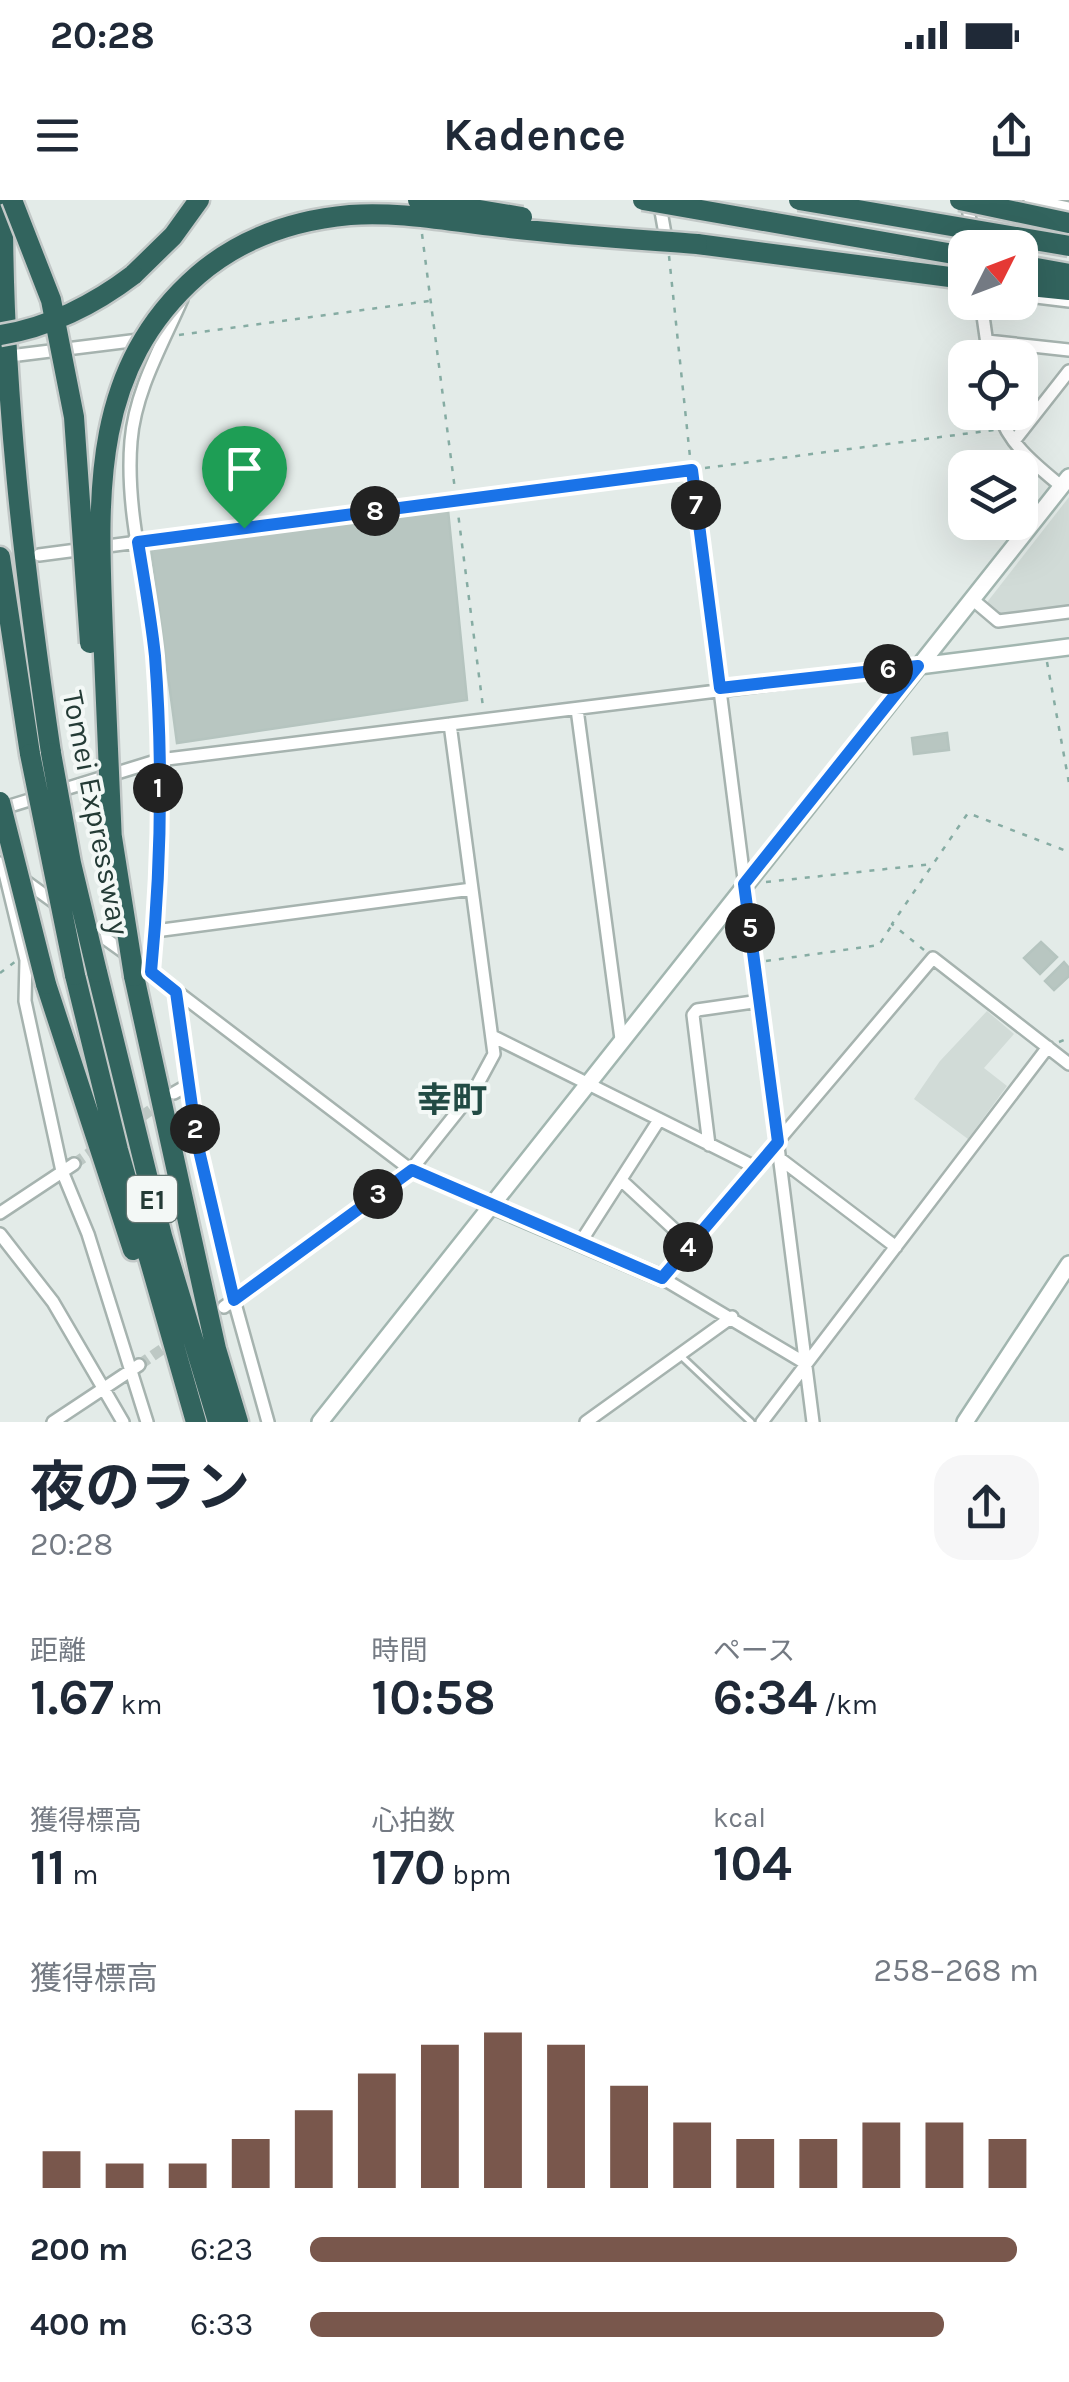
<!DOCTYPE html>
<html lang="ja">
<head>
<meta charset="utf-8">
<style>
  body { margin:0; font-family:Karla,"Noto Sans JP",sans-serif; background:#f6f6f7; color:#1f2937; height:100vh; display:flex; flex-direction:column; font-size:38px; white-space:nowrap }
  * { box-sizing:border-box; margin:0 }
  p { font-size:32px; color:#747a83 }
  .icon { flex:none; width:55px; height:55px; fill:none; stroke:currentColor; stroke-width:2; stroke-linecap:round; stroke-linejoin:round }
  .map { position:relative; height:1222px; overflow:hidden }
  .panel { display:flex; flex-direction:column; background:#fff; flex:1 }
  .panel>* { flex:none }
  .needle { width:65px; rotate:48deg }
  .buttons { position:absolute; left:948px; top:30px; display:grid; gap:20px }
  .buttons a { display:grid; place-items:center; width:90px; height:90px; border-radius:20px; background:#fff; box-shadow:0 10px 40px #0002; font-size:50px }
  .pin { position:absolute; display:grid; place-items:center; width:85px; height:85px; color:#fff; margin:-102px -42px; border-radius:50% 50% 50% 0; rotate:-45deg; box-shadow:0 0 10px #0007 }
  .pin .icon { rotate:45deg }
  .km { position:absolute; width:50px; height:50px; margin:-25px; border-radius:50%; background:#222; color:#fff; font-size:28px; line-height:50px; text-align:center }
  .round { display:grid; place-items:center; flex:none; width:105px; height:105px; border-radius:30px; background:#f6f6f7 }
  .overview { display:flex; align-items:center; justify-content:space-between; height:170px; padding:0 30px }
  h1 { font-size:55px; font-weight:700; line-height:75px }
  .stats { display:grid; grid-template-columns:repeat(3,1fr); gap:15px; height:170px; padding:10px 30px }
  .stats div { display:grid; align-content:center }
  .stats b { font-size:50px; font-weight:700 }
  .stats small { font-size:28px; font-weight:400 }
  .stats p { font-size:28px }
  .chart { height:280px; padding:20px 30px }
  .chart p { display:flex; justify-content:space-between }
  .chart svg { width:100%; height:180px; margin-top:10px; stroke:#79574c; stroke-width:6 }
  ul { padding:0 30px; list-style:none; font-size:32px }
  li { display:grid; grid-template-columns:160px 120px 1fr; align-items:center; height:75px }
  li i { height:25px; border-radius:12px; background:#79574c }
  .status { display:flex; justify-content:space-between; align-items:center; height:70px; padding:0 50px; background:#fff; direction:ltr }
  .status svg { height:28px; fill:currentColor }
  header { display:flex; justify-content:space-between; align-items:center; height:130px; padding:0 30px; background:#fff; font-size:45px; font-weight:700 }
  .map>svg:first-child { display:block }
  .built { fill:#d1dbd7 }
  .building { fill:#b8c6c1; stroke:#b5c4bf; stroke-width:2.5 }
  .lines { fill:none; stroke-linecap:round; stroke-linejoin:round }
  .street-tunnel { stroke:#bdc8c4; stroke-width:11; stroke-dasharray:11 5.5; stroke-linecap:butt }
  .lane-casing { stroke:#a6b3af; stroke-width:10 }
  .street-casing { stroke:#a6b3af; stroke-width:16 }
  .secondary-casing { stroke:#a2b6b0; stroke-width:20 }
  .highway-casing { stroke:#c2c8c7; stroke-width:25 }
  .path { stroke:#86aca3; stroke-width:2.5; stroke-dasharray:5 8; stroke-linecap:butt }
  .lane { stroke:#fff; stroke-width:5 }
  .street { stroke:#fff; stroke-width:11 }
  .secondary { stroke:#fff; stroke-width:15 }
  .highway { stroke:#32645e; stroke-width:20 }
  .highway-bridge-casing { stroke:#c2c8c7; stroke-width:25; stroke-linecap:butt }
  .highway-bridge { stroke:#32645e; stroke-width:20 }
  .route-casing { stroke:#fff; stroke-width:20 }
  .route { stroke:#1a73e8; stroke-width:12 }
  .labels { text-anchor:middle; dominant-baseline:central; stroke-width:8; stroke-linejoin:round; paint-order:stroke }
  .shield { fill:#f3f8f6; stroke:#627470; stroke-width:2.5 }
  .shield-label { font-size:28px; font-weight:bold; fill:#243b36 }
  .street-label { font-size:30px; fill:#243b36; stroke:#f3f8f6 }
  .quarter-label { font-size:35px; font-weight:bold; fill:#224b44; stroke:#f3f8f6 }
</style>
</head>
<body>
<div class="status"><b>20:28</b><svg viewBox="0 0 49 12"><path d="M0 12V9h3v3zM5 12V6h3v6zM10 12V3h3v9zM15 12V0h3v12zM26 1h20v11H26zM47 4h2v5h-2z"/></svg></div>
<header><svg class="icon" aria-label="menu" viewBox="0 0 24 24"><path d="M4 6h16M4 12h16M4 18h16"/></svg>Kadence<svg class="icon" aria-label="share" viewBox="0 0 24 24"><path d="M12 15V3M7 8l5-5 5 5M5 13v7h14v-7"/></svg></header>
<div class="map">
<svg width="1069" height="1222" viewBox="0 0 1069 1222">
  <rect width="100%" height="100%" fill="#e3ebe8"/>
  <path class="built" d="M1069 297V406L999 415 987 405 988 401Z
    M987 811 1014 834 984 868 1007 886 968 939 914 899 940 861Z"/>
  <path class="building" d="M448 310 467 500 177 543 151 348Z
    M947 533 949 550 914 554 912 538Z
    M1041 742 1057 757 1040 774 1024 758Z
    M1064 762 1069 768V776L1054 790 1045 781Z"/>
  <g class="lines">
    <path class="street-tunnel" d="M74 964 162 902
      M139 1165 212 1115"/>
    <defs>
      <path id="lane" d="M682 1157 751 1222"/>
      <path id="street" d="M659 0 667 45
        M967 0 974 48
        M1030 0 1069 8
        M1020 95 1069 101
        M981 102 989 158
        M987 141 1069 150
        M18 155 147 139
        M999 212C1008 244 1037 266 1061 286
        M1014 241 1069 171
        M692 270 813 1222
        M39 355 138 342
        M972 399 998 421 1069 412
        M577 509 621 839
        M0 609 159 560 919 466
        M0 663 61 707
        M3 665 26 760 25 801 62 971 88 1034 147 1222
        M89 727 131 757
        M155 731 472 689
        M146 768 411 970 491 1005
        M151 772C160 669 165 556 154 453 147 383 125 312 131 241 135 191 162 145 182 99
        M175 792 197 941 234 1100 268 1222
        M494 837 757 968
        M174 893 188 885
        M709 945 693 815 697 810 760 801
        M779 958 896 1047
        M621 980 690 1044
        M0 1013 74 964
        M0 1034 53 1102 123 1222
        M580 1043 659 920
        M224 1107 411 970 474 891 494 854 450 524
        M805 1163 662 1078 933 758 1069 864
        M53 1222 139 1165
        M586 1222 732 1117
        M762 1222 1048 847"/>
      <path id="secondary" d="M919 466 1069 447
        M491 1005 662 1078
        M320 1222 1069 277
        M965 1222 1069 1064"/>
      <path id="highway" d="M3 0C2 187 24 369 51 553
        M697 44 965 79
        M1020 65 1069 74
        M133 75 173 36 199 0
        M1020 85 1069 90
        M0 357 30 554
        M97 772 162 1036 218 1222
        M75 775 118 950 196 1222
        M134 776 216 1149 238 1222
        M46 784 133 1050"/>
    </defs>
    <use href="#lane" class="lane-casing"/>
    <use href="#street" class="street-casing"/>
    <use href="#secondary" class="secondary-casing"/>
    <use href="#highway" class="highway-casing"/>
    <path class="path" d="M422 34 483 507
      M669 56 690 257
      M179 135 429 101
      M705 268 994 230
      M150 340 682 271
      M1047 462 1069 583
      M766 682 932 664
      M924 750 892 724 968 613 1069 652
      M766 761 879 745 892 725
      M0 773 16 761
      M1059 842 1069 838"/>
    <use href="#lane" class="lane"/>
    <use href="#street" class="street"/>
    <use href="#secondary" class="secondary"/>
    <use href="#highway" class="highway"/>
    <defs>
      <path id="highway-bridge" d="M12 0 51 100 74 217 90 443
        M418 0 522 17
        M643 0 965 56
        M799 0 1069 46
        M960 0 1069 23
        M0 135C48 128 95 104 133 75
        M51 553 71 663 97 772
        M30 554 75 775
        M0 602 46 784
        M111 631 134 776
        M112 643C109 573 106 502 103 432 98 299 89 170 198 75 241 38 295 20 350 15 400 11 452 22 501 27 566 35 631 39 697 44"/>
    </defs>
    <use href="#highway-bridge" class="highway-bridge-casing"/>
    <use href="#highway-bridge" class="highway-bridge"/>
  </g>
  <g class="lines">
    <defs>
      <path id="route" d="M692 270 720 488 918 466 744 684 778 942 662 1078 412 970 234 1100 197 942 176 792 151 772C161 668 163 560 155 456 151 418 144 379 138 342Z"/>
    </defs>
    <use href="#route" class="route-casing"/>
    <use href="#route" class="route"/>
  </g>
  <g class="labels">
    <rect class="shield" x="127" y="976" width="50" height="46" rx="8"/>
    <g class="shield-label">
      <text x="152" y="999">E1</text>
    </g>
    <g class="street-label">
      <text transform="translate(96 613) rotate(79)">Tomei Expressway</text>
    </g>
    <g class="quarter-label">
      <text x="452" y="900">幸町</text>
    </g>
  </g>
</svg>
<div class="buttons">
<a><svg class="needle" viewBox="-14 -14 28 28"><path d="M0-13l5 13h-10z" fill="#e53935"/><path d="M0 13l5-13h-10z" fill="#747a83"/></svg></a>
<a><svg class="icon" aria-label="locate" viewBox="0 0 24 24"><circle cx="12" cy="12" r="6"/><path d="M12 2v4M12 18v4M2 12h4M18 12h4"/></svg></a>
<a><svg class="icon" aria-label="layers" viewBox="0 0 24 24"><path d="M12 4l9 5-9 5-9-5zM3 14l9 5 9-5"/></svg></a>
</div>
<div class="pin" style="left:244px;top:328px;background:#1e9e55"><svg class="icon" aria-label="arrive" viewBox="0 0 24 24"><path d="M6 21V4h12l-3 4 3 4H6"/></svg></div>
<b class="km" style="left:158px;top:588px">1</b>
<b class="km" style="left:195px;top:929px">2</b>
<b class="km" style="left:378px;top:994px">3</b>
<b class="km" style="left:688px;top:1047px">4</b>
<b class="km" style="left:750px;top:728px">5</b>
<b class="km" style="left:888px;top:469px">6</b>
<b class="km" style="left:696px;top:305px">7</b>
<b class="km" style="left:375px;top:311px">8</b>
</div>
<section class="panel">
<div class="overview"><div><h1>夜のラン</h1><p>20:28</p></div><a class="round"><svg class="icon" aria-label="share" viewBox="0 0 24 24"><path d="M12 15V3M7 8l5-5 5 5M5 13v7h14v-7"/></svg></a></div>
<div class="stats">
<div><p>距離</p><b>1.67<small> km</small></b></div>
<div><p>時間</p><b>10:58</b></div>
<div><p>ペース</p><b>6:34<small> /km</small></b></div>
</div>
<div class="stats">
<div><p>獲得標高</p><b>11<small> m</small></b></div>
<div><p>心拍数</p><b>170<small> bpm</small></b></div>
<div><p>kcal</p><b>104</b></div>
</div>
<div class="chart"><p><span>獲得標高</span>258–268 m</p>
<svg viewBox="0 0 160 44" preserveAspectRatio="none"><path d="M5 44V35M15 44V38M25 44V38M35 44V32M45 44V25M55 44V16M65 44V9M75 44V6M85 44V9M95 44V19M105 44V28M115 44V32M125 44V32M135 44V28M145 44V28M155 44V32"/></svg>
</div>
<ul>
<li><b>200 m</b>6:23<i style="width:97%"></i></li>
<li><b>400 m</b>6:33<i style="width:87%"></i></li>
</ul>
</section>
</body>
</html>
